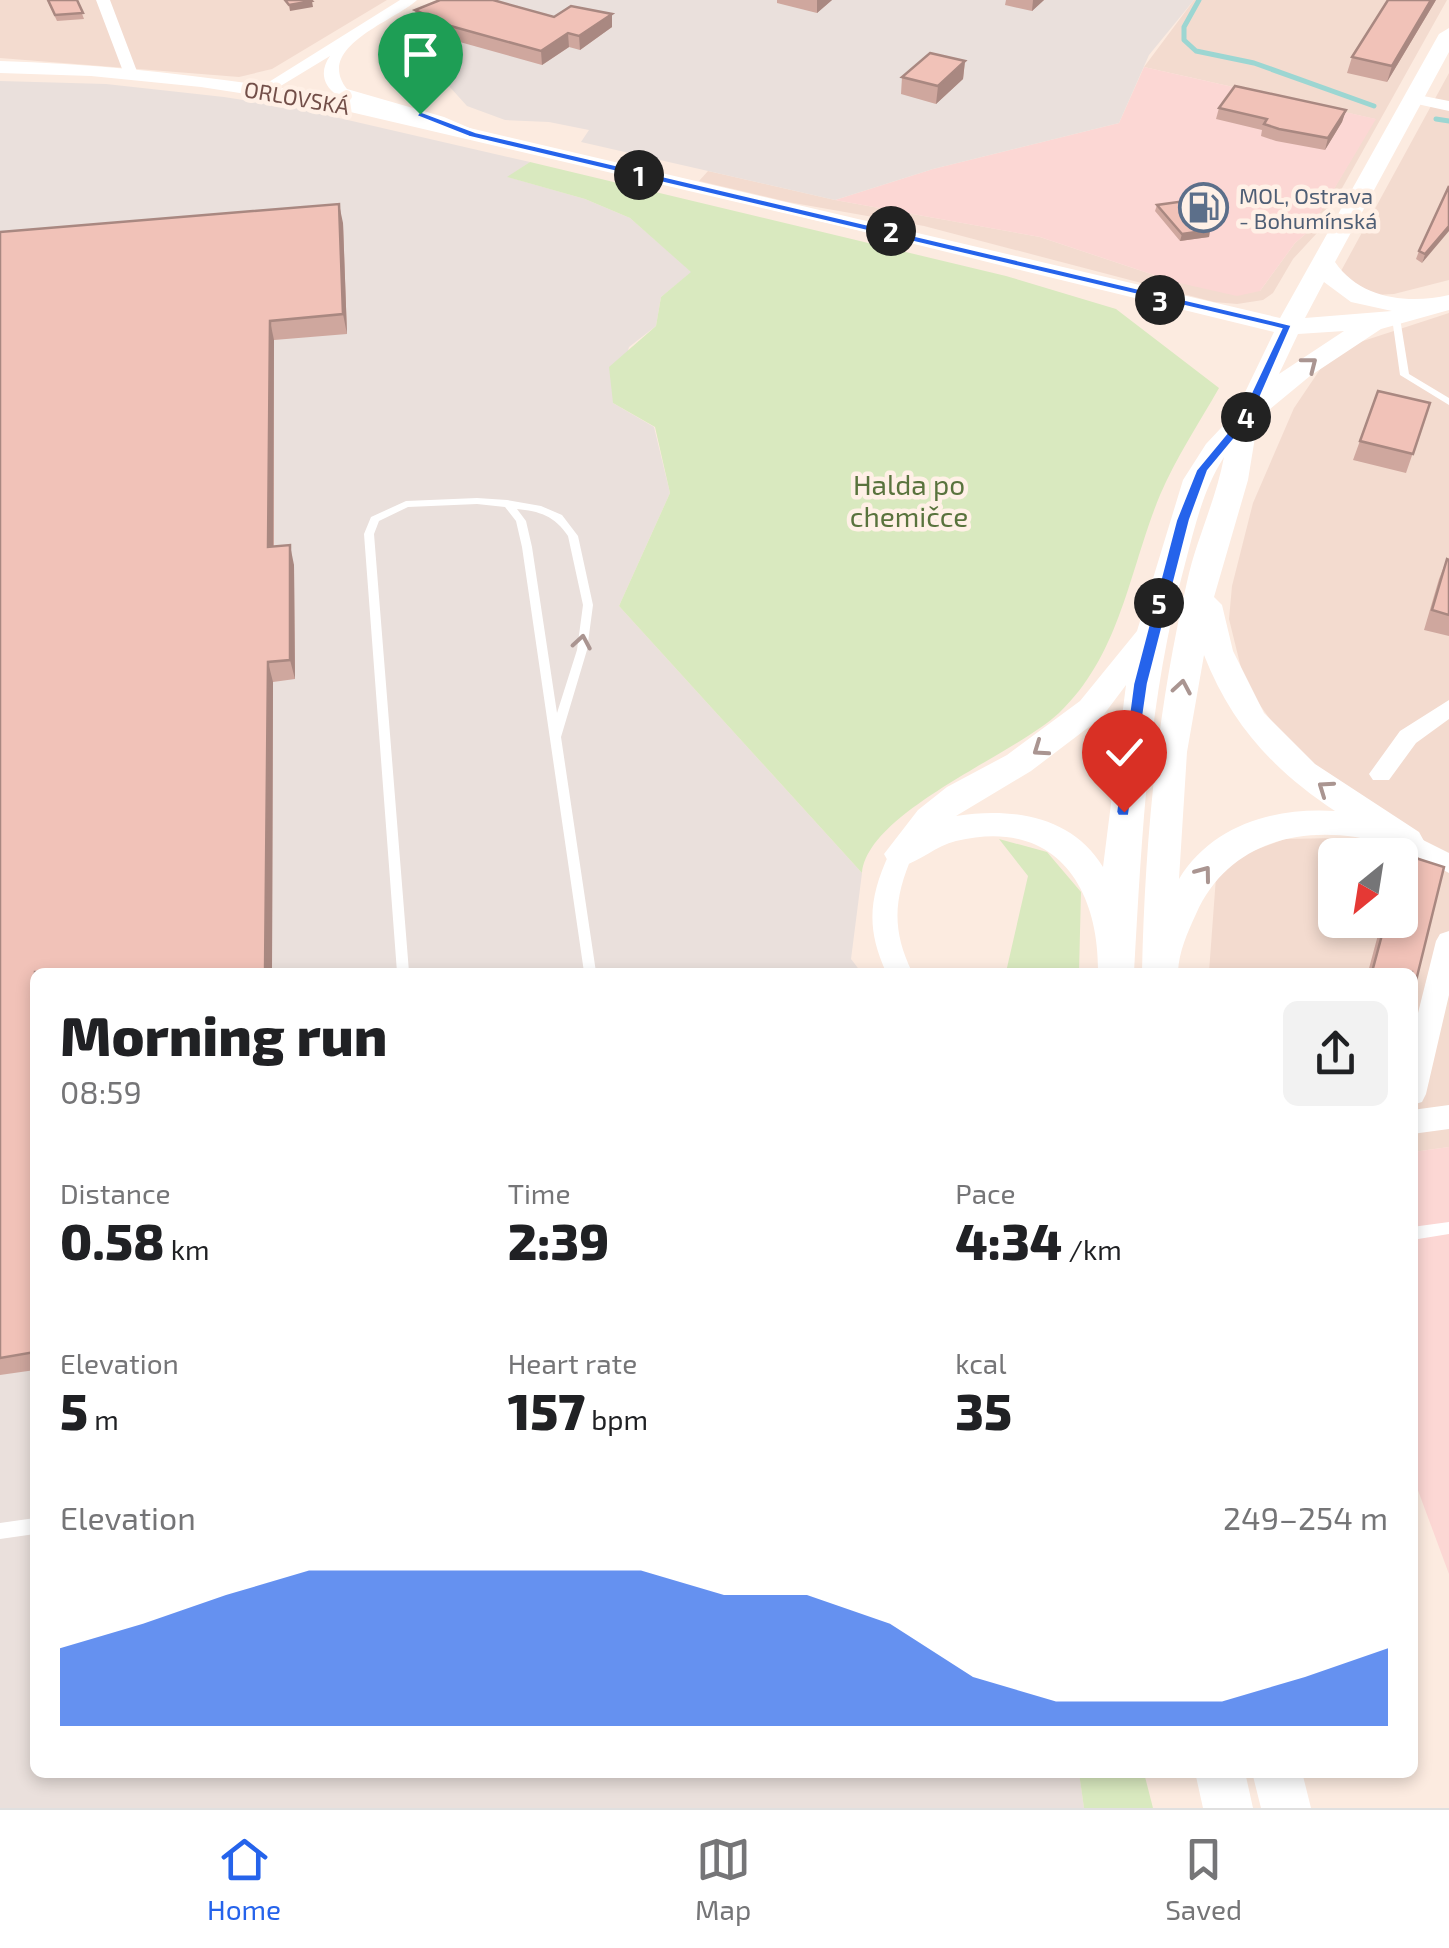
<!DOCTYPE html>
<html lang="en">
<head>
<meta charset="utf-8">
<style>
  body { margin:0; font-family:"Exo 2",sans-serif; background:#f2f2f2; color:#202124; height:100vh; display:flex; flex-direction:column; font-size:38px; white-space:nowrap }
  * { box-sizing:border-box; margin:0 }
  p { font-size:32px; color:#757577 }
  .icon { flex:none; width:55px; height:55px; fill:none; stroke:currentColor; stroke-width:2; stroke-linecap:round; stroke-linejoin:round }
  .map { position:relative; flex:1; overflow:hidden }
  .drawer { position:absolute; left:30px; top:968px; width:1388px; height:810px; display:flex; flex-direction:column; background:#fff; border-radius:15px; box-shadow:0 5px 15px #0003 }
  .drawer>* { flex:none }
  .needle { width:65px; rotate:210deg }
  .controls { position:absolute; left:1318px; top:838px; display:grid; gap:20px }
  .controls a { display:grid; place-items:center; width:100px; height:100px; border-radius:15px; background:#fff; box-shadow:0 5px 15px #0003; font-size:50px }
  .pin { position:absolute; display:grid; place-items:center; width:85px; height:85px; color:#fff; margin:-102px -42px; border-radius:50% 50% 50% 0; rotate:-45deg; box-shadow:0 0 10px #0007 }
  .pin .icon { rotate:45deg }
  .km { position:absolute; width:50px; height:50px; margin:-25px; border-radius:50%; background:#222; color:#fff; font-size:28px; line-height:50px; text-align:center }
  .round { display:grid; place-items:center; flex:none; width:105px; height:105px; border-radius:15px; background:#f2f2f2 }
  .headline { display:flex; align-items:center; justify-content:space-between; height:170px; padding:0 30px }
  h1 { font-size:55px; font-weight:800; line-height:75px }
  .stats { display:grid; grid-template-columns:repeat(3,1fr); gap:15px; height:170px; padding:10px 30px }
  .stats div { display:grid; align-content:center }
  .stats b { font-size:50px; font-weight:800 }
  .stats small { font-size:28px; font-weight:400 }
  .stats p { font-size:28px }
  .chart { height:280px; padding:20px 30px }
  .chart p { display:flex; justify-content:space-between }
  .chart svg { width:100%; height:180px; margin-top:10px; fill:#2563eb; opacity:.7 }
  .dock { display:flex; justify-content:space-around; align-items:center; height:140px; border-top:2px solid #e0e0e0; background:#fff; font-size:28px; color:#757577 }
  .dock a { display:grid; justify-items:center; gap:5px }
  .dock .active { color:#2563eb }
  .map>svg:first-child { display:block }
  .residential { fill:#f3dbcf; fill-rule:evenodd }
  .commercial { fill:#fcd7d4 }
  .industrial { fill:#eae0dc }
  .green { fill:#d9e9bf }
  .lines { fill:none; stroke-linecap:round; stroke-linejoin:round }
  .stream { stroke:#9cd6d2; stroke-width:5 }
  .lane { fill:#fff; fill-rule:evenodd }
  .street { fill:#fff; fill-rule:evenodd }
  .secondary { fill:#fff; fill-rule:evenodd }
  .wall { fill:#cfa79e }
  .shaded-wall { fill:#a98881 }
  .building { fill:#f1c2b8; stroke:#a98881; stroke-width:2.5 }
  .oneway { stroke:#aa9591 }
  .route { fill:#2563eb; stroke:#fff; stroke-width:2.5 }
  .labels { text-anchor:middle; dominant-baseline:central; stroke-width:9; stroke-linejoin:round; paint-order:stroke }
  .far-street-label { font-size:22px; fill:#724e48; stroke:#fff0e6 }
  .far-service-label { font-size:22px; fill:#4e5e75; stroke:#fff0e6; text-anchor:start }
  .park-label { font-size:28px; fill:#59733d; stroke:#fff0e6 }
</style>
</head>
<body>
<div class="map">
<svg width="1449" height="1808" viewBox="0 0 1449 1808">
  <rect width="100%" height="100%" fill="#fcebe0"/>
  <path class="residential" d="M0 0H387L272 69 239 77 0 58Z
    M1194 0H1447L1317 233 1293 259 1273 293 1263 300 1237 304 1214 302 924 226 788 202 699 181 708 171 835 200 1040 237 1175 282 1260 291 1295 243 1309 231 1375 119 1144 67Z
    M1449 73V280L1394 294 1375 295 1350 286 1341 271Z
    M1449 313V1147L1413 1152 1412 972H1209L1216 877 1236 857 1285 839 1336 838 1401 851 1272 722 1245 684 1229 619 1232 586 1253 503 1294 408 1321 368 1360 342ZM1335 855H1400V920H1335Z"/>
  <path class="commercial" d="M1144 67 1376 119 1309 231 1295 243 1260 291 1237 296 1175 282 1040 237 835 200 933 169 1119 123Z
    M1449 1147V1574L1413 1477V1152Z"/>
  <path class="industrial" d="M451 0H1194L1149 55 1119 123 933 169 835 200 581 142 589 130 549 122 505 120 467 106 400 32Z
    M0 81 106 84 224 97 300 109 530 162 508 177 585 199 630 218 692 272 661 297 656 326 629 347 613 403 654 427 670 493 619 606 862 873 851 959 861 972H35V1772H1079L1084 1808H0Z"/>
  <path class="green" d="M530 162 1006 276 1116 309 1219 388C1199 423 1176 458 1160 495 1129 570 1121 654 1059 713 1014 755 868 811 862 873L619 606 670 493 655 427 613 403 609 367 656 326 661 297 691 272 630 218 585 199 507 177Z
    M999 839 1047 852 1081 892 1079 972H1006L1028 876Z
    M1079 1773H1144L1153 1808H1084Z"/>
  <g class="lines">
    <path class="stream" d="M1199 0 1184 27V40L1196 51 1254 63 1374 106
      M1436 119 1449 121"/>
    <path class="lane" d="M1396 315 1400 318 1409 374 1449 398V405L1400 375 1392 318Z
      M477 498 507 500 541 506 562 515 578 536 593 605 587 650 561 737 596 972H584L522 547 516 521 505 507 477 504 408 507 379 521 374 534 409 972H397L364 534 371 517 406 501ZM517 509C539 511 555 516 568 536L583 605 577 650 557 713 532 547 526 521Z
      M1449 1222V1234L1412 1240V1227Z
      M35 1518V1534L0 1539V1523Z"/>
    <path class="street" d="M96 0H110L138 74 136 77 124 74Z
      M400 0H417C393 22 314 47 347 89L444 117 479 132V138C463 140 449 129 435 124 409 114 358 108 337 95 322 85 320 70 330 56L269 93 256 90Z
      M1413 94 1449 101V111L1408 102V96Z
      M1449 700V719L1416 743 1389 780H1373L1369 774 1400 731Z
      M1407 832 1449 853V873L1398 847 1395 841 1398 835Z
      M901 845 910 848 913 854C894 898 891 928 912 972H886C866 928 869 898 889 854L892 848Z
      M1449 931V995L1426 1094 1422 1102 1412 1105V1037L1436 941 1440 934Z
      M1449 1105V1129L1412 1134V1110Z"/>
    <path class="secondary" d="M1449 28V52L1335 262C1361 300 1410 304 1449 295V310L1381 329 1310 376 1258 419 1248 480 1214 597 1222 605 1233 651 1264 713 1315 764 1419 832 1424 841 1419 850 1407 854C1400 851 1393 846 1386 844 1312 822 1230 837 1196 914 1187 934 1179 951 1178 972H1142C1145 840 1157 711 1187 582 1196 540 1216 500 1224 457 1203 490 1195 526 1185 564 1148 699 1142 833 1134 972H1098C1099 887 1055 817 956 841 936 846 920 861 901 867L889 863 884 854 918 810 947 787 1007 755 1080 701 1137 631 1183 480 1206 444 1235 413 1274 332 865 232 329 107 201 87 91 76 0 73V61C111 64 219 78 329 95L1280 318 1439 34ZM1324 282 1351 302 1392 311 1305 318ZM1344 331 1279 374 1298 334ZM1204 655C1231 724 1273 770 1335 811 1275 807 1212 825 1179 879L1187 752ZM1126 685 1103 867C1072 816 1012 807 956 816L1031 771 1102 717Z
      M1195 1772H1245L1253 1808H1203Z
      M1252 1772H1302L1311 1808H1261Z"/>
  </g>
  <path class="wall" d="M47 0H77L84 19 57 21Z
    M777 0H832L817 13 777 3Z
    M1006 0H1044L1032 11 1005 5Z
    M1436 0 1387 82 1347 73 1352 57Z
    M415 10 554 17 612 14V27L580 50 569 47 542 65 449 39 417 23Z
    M965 61 963 79 936 104 901 94 902 77Z
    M1219 108 1346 110 1342 122 1325 150 1276 141 1261 136 1262 130 1216 119Z
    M1449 186 1422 263 1416 259 1419 251Z
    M1157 205 1210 230 1209 237 1180 241 1155 211Z
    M343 223 347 334 274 340V547L294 565 295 679 273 682 272 972H35V1370L0 1375V232Z
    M1378 391 1430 403 1406 473 1353 460Z
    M1447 559 1449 560V636L1424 630 1439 579Z
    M1403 854 1412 972H1368L1382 920H1400V861Z"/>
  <path class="shaded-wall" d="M817 0H832L817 13Z
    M1033 0H1044L1032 11Z
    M1431 0H1436L1387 82 1392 66Z
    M312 1 313 7 290 11 289 5Z
    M612 14V27L580 50 579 36Z
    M568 33 569 47 542 65 541 51Z
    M965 61 963 79 936 104 938 86Z
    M1346 110 1342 122 1325 150 1328 138Z
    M339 204 343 223 347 334 343 314Z
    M1449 226V231L1422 263 1425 254Z
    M1210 230 1209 237 1180 241 1182 234Z
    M270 321 274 340 273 567 268 547Z
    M290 545 294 565 295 679 290 660Z
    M268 662 273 682 272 972H265Z"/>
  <path class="building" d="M48 0H77L83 13 55 15Z
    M285 0H311L312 1 289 5Z
    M440 0H493L554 17 571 6 612 14 579 36 568 33 541 51 447 25 415 10Z
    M1388 0H1431L1392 66 1352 57Z
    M930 53 965 61 938 86 902 77Z
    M1235 86 1346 110 1328 138 1279 129 1264 124 1267 119 1219 108Z
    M1449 186V226L1425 254 1419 251Z
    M1185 201 1210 230 1182 234 1157 205Z
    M339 204 343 314 270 321 268 547 290 545V660L268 662 265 972H35V1352L0 1358V232Z
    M1378 391 1430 403 1413 454 1360 441Z
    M1447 559 1449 560V615L1432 610Z
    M1403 854 1444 867 1412 997V972H1372L1386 920H1400V867Z"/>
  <defs><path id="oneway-chevron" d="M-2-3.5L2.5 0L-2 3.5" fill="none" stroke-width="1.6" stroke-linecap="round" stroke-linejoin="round" transform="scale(2.5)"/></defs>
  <g class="oneway">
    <use href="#oneway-chevron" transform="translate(1310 364) rotate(-38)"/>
    <use href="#oneway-chevron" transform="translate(582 642) rotate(-80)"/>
    <use href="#oneway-chevron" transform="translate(1182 687) rotate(-80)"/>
    <use href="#oneway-chevron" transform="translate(1040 749) rotate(145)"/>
    <use href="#oneway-chevron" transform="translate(1325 788) rotate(-145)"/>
    <use href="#oneway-chevron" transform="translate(1204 873) rotate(-53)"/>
  </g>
  <path class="route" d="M420 111 476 132C749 195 1020 261 1292 325L1251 419 1208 471 1190 520 1148 684 1129 816H1118L1116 812 1133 684 1176 520 1196 470 1239 418 1281 329 469 137 416 116Z"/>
  <defs>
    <symbol id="fuel-ring" viewBox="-11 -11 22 22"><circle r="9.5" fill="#fff0e6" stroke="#5c6f8a" stroke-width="1.5"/><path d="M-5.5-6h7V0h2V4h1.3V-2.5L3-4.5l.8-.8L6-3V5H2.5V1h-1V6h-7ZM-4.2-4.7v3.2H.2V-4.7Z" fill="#5c6f8a"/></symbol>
  </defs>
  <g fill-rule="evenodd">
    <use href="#fuel-ring" x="1176" y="180" width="55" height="55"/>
  </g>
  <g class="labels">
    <g class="far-street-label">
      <text transform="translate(297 97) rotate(10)">ORLOVSKÁ</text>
    </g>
    <g class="far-service-label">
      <text x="1239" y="195">MOL, Ostrava<tspan x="1239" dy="25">- Bohumínská</tspan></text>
    </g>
    <g class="park-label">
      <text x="909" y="484">Halda po<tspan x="909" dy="32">chemičce</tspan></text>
    </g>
  </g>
</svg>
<div class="controls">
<a><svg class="needle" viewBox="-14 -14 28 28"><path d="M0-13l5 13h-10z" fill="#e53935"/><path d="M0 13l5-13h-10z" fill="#757577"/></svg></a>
</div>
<div class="pin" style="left:420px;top:114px;background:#1e9e55"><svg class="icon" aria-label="arrive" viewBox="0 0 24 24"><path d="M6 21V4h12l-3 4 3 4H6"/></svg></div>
<div class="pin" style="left:1124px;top:812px;background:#d93025"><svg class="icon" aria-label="check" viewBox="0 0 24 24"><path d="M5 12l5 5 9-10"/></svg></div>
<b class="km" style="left:639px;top:175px">1</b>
<b class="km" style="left:891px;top:231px">2</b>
<b class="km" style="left:1160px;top:300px">3</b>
<b class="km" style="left:1246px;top:417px">4</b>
<b class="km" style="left:1159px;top:603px">5</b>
<section class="drawer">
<div class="headline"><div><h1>Morning run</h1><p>08:59</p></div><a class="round"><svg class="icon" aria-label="share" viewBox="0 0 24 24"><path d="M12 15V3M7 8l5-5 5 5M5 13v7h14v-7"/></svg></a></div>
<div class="stats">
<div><p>Distance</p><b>0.58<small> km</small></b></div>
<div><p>Time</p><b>2:39</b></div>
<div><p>Pace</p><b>4:34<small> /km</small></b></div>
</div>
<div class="stats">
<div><p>Elevation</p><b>5<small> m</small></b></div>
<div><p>Heart rate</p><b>157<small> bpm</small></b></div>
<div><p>kcal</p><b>35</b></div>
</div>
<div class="chart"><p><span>Elevation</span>249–254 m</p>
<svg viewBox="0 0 160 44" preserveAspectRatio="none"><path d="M0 44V25L10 19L20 12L30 6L40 6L50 6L60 6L70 6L80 12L90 12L100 19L110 32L120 38L130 38L140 38L150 32L160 25V44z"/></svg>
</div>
</section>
</div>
<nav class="dock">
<a class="active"><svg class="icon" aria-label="home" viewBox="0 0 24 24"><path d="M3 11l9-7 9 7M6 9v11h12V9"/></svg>Home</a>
<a><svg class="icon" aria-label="map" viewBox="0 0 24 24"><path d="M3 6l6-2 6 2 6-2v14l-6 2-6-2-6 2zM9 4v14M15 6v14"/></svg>Map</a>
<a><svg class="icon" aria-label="saved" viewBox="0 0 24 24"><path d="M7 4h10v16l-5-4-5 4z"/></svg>Saved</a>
</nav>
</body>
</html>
